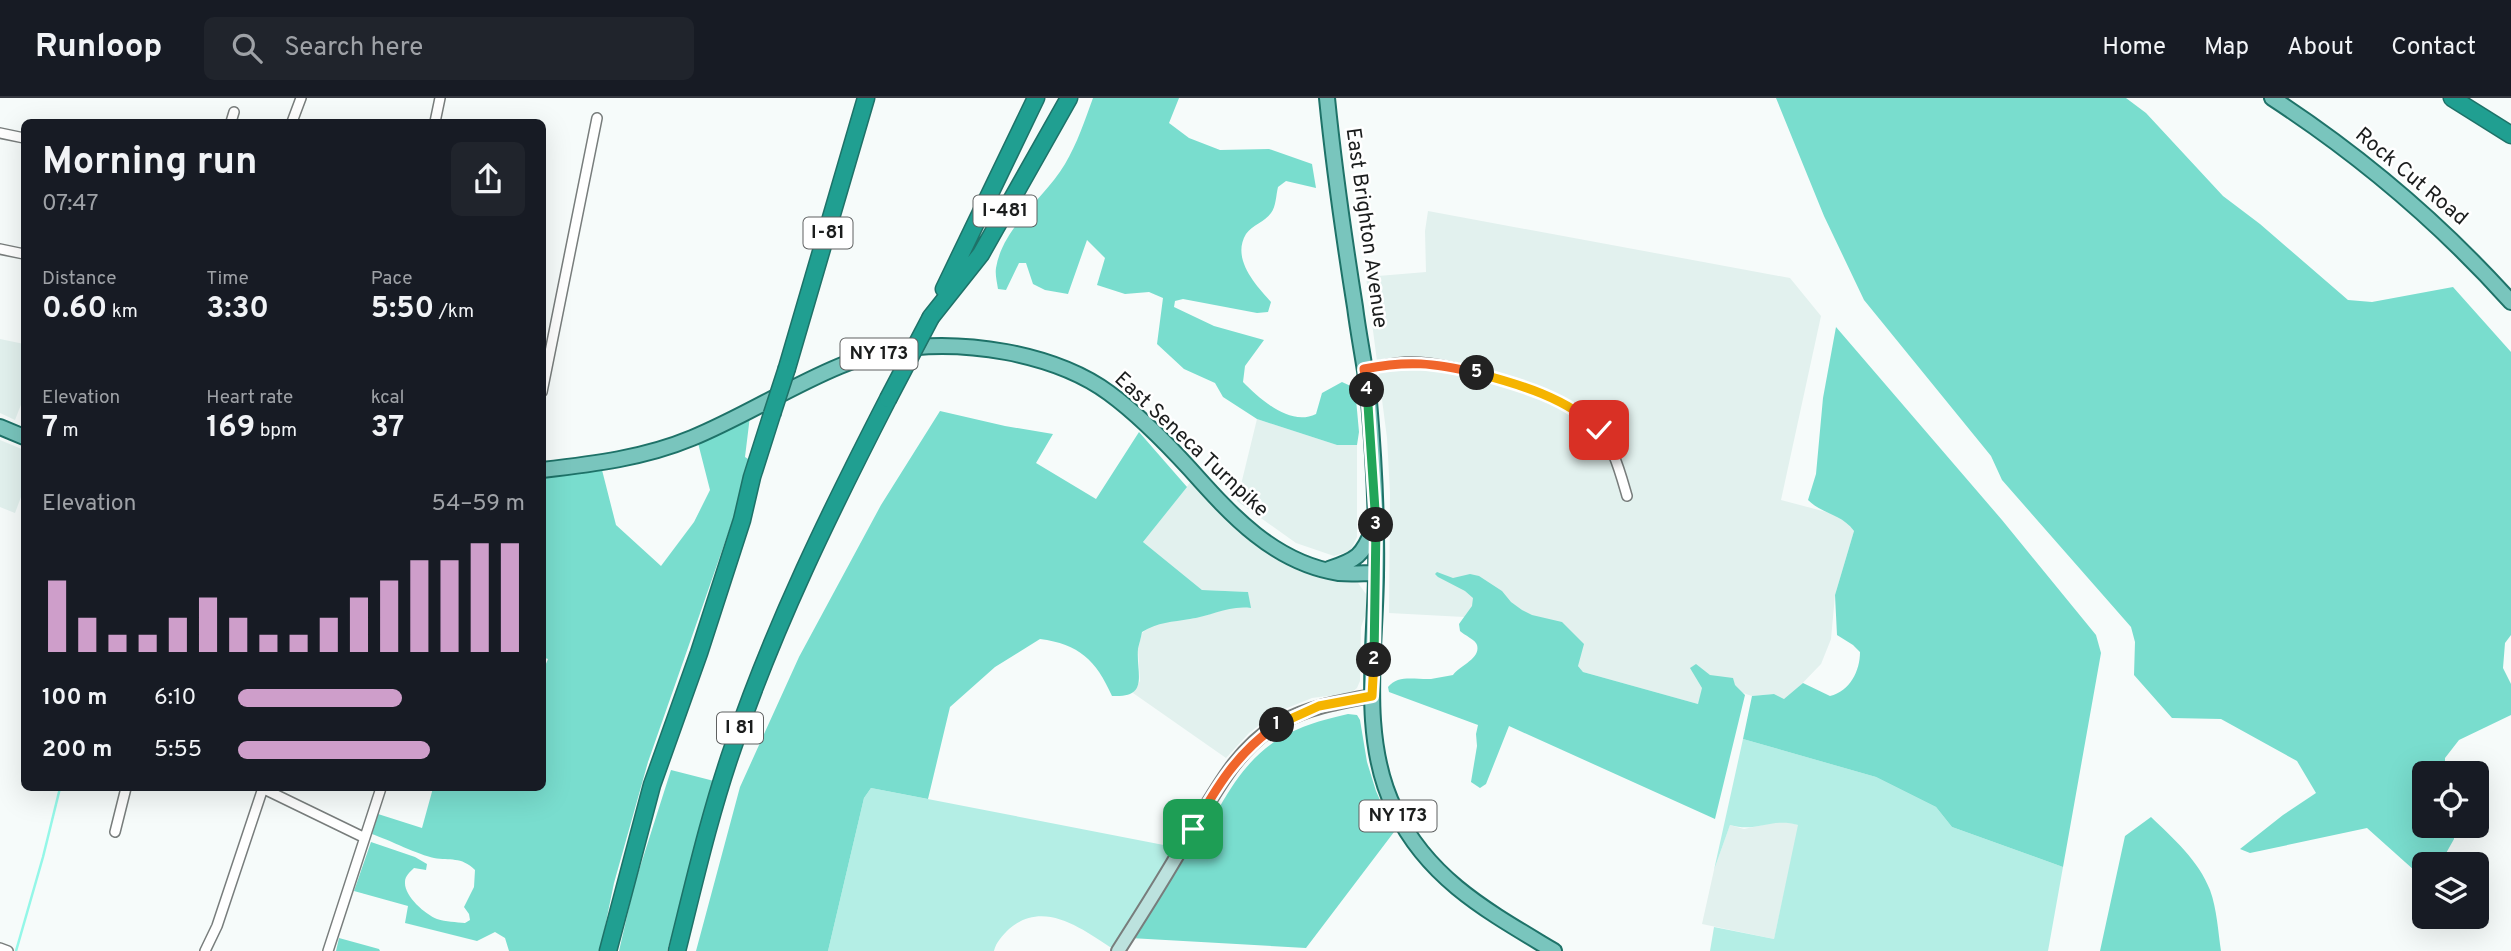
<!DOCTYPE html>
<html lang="en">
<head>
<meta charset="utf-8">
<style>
  body { margin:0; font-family:Overpass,sans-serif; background:#20242c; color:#f1f3f6; height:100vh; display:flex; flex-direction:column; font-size:26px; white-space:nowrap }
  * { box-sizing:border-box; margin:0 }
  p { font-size:23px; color:#9ea1a6 }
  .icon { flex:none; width:38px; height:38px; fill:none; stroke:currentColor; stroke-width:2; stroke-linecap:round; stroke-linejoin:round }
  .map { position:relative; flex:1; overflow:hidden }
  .panel { position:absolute; left:21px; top:21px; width:525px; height:672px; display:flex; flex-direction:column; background:#171b24; border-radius:10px; box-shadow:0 7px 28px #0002 }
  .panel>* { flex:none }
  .tools { position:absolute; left:2412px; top:663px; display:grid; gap:14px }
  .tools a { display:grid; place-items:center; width:77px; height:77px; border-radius:10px; background:#171b24; box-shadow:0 7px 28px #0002; font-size:35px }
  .pin { position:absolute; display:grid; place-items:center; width:60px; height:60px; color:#fff; margin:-30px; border-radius:14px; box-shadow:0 4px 10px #0006 }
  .km { position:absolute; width:35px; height:35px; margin:-18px; border-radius:50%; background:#222; color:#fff; font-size:19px; line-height:35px; text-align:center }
  .round { display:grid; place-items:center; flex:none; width:74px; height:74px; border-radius:10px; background:#20242c }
  .summary { display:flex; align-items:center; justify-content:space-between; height:119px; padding:0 21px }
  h1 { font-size:38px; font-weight:700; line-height:52px }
  .figures { display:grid; grid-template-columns:repeat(3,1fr); gap:10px; height:119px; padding:7px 21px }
  .figures div { display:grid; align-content:center }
  .figures b { font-size:30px; font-weight:700 }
  .figures small { font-size:19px; font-weight:400 }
  .figures p { font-size:19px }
  .chart { height:196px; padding:14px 21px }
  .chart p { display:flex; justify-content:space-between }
  .chart svg { width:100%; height:126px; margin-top:7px; stroke:#ce9eca; stroke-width:6 }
  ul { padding:0 21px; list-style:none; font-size:23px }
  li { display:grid; grid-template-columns:112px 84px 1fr; align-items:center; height:52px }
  li i { height:18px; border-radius:9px; background:#ce9eca }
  header { display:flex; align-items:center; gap:42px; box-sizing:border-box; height:98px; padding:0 35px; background:#171b24; border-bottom:2px solid #363941 }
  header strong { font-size:33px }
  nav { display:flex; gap:38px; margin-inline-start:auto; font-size:24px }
  .search { width:490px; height:63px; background:#20242c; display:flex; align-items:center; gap:18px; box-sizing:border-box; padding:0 24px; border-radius:10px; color:#9ea1a6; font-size:26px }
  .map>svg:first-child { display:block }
  .built { fill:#e2f1ee }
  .green { fill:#b4eee5 }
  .forest { fill:#79ddce }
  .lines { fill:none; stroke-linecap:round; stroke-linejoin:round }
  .stream { stroke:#94f7e8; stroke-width:2.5 }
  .street-casing { stroke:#787d7c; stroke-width:12 }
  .secondary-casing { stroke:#787d7c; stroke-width:16 }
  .primary-casing { stroke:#1e7268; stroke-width:18 }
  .highway-casing { stroke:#1e7268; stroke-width:19 }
  .street { stroke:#fff; stroke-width:9 }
  .secondary { stroke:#bce2de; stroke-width:12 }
  .primary { stroke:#79c5bd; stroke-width:14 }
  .highway { stroke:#209f91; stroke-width:16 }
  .highway-bridge-casing { stroke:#1e7268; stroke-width:19; stroke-linecap:butt }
  .highway-bridge { stroke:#209f91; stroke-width:16 }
  .split-1-casing { stroke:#fff; stroke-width:14 }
  .split-2-casing { stroke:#fff; stroke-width:14 }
  .split-3-casing { stroke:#fff; stroke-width:14 }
  .split-4-casing { stroke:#fff; stroke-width:14 }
  .split-5-casing { stroke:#fff; stroke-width:14 }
  .split-6-casing { stroke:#fff; stroke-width:14 }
  .split-1 { stroke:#f0652b; stroke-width:9 }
  .split-2 { stroke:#f5b400; stroke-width:9 }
  .split-3 { stroke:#22a559; stroke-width:9 }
  .split-4 { stroke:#22a559; stroke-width:9 }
  .split-5 { stroke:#f0652b; stroke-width:9 }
  .split-6 { stroke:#f5b400; stroke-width:9 }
  .labels { text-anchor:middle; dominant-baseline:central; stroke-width:5; stroke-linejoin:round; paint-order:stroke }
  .shield { fill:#fff; stroke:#5f6161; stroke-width:2 }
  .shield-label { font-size:19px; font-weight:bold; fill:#1b1d1d }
  .street-label { font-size:21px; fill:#1b1d1d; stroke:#fff }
</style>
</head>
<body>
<header>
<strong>Runloop</strong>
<div class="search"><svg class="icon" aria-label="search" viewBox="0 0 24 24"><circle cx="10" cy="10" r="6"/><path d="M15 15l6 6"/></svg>Search here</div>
<nav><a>Home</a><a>Map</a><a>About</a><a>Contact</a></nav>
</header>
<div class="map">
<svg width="2511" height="853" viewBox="0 0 2511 853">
  <rect width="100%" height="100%" fill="#f6fbfa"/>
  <path class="built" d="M1428 113 1790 180 1821 218 1781 402 1834 416 1847 424 1854 433 1835 497 1831 541 1821 566 1792 596 1784 601 1774 596 1752 598 1740 594 1698 606 1583 574 1578 568 1487 531 1464 519 1389 515 1390 395 1387 340 1366 179 1426 174 1425 133Z
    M0 241 24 246V299L15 322 0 315Z
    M1257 321 1337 347H1357V439L1350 453 1334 458 1296 445 1237 403Z
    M0 342 24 352V391L15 415 0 409Z
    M1192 382 1210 405 1240 435 1273 456 1358 485 1366 496V515L1361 529 1360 583 1357 590 1351 595 1312 600 1277 614 1249 635 1226 660 1133 595 1140 583 1138 551 1142 535 1151 528 1167 523 1192 521 1237 508 1250 510 1248 494 1202 492 1143 444Z
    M1781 723 1799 727 1774 841 1702 826 1714 772 1730 727 1744 731Z"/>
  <path class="green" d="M1743 641 1876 679 1936 709 1952 729 2063 769 2048 853H1710L1714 829 1774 841 1798 727C1771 719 1757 735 1730 727L1714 772Z
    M871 690 1174 749 1113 851C1082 831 1044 801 1009 831 1003 837 996 844 994 853H828L864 700Z"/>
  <path class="forest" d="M1093 0H1179L1169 25 1189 40 1220 52 1269 51 1312 66 1316 90 1286 83 1278 89C1276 97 1276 109 1271 115 1265 124 1252 127 1246 136 1231 161 1256 187 1271 204L1268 214 1257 215 1183 201 1175 203 1174 209 1214 228 1264 242 1245 268 1243 284C1260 301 1290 329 1316 316L1322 295 1342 284 1355 290 1359 334 1357 347H1337L1257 321 1223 299 1215 285 1184 271 1157 246 1163 200 1149 194 1125 196 1097 187 1105 160 1087 142 1068 196 1045 192 1033 186 1026 165H1019L1006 192 998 191C997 184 995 177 996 170 1003 128 1045 100 1065 66 1077 46 1085 22 1093 0Z
    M1776 0H2126L2146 15 2223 98 2260 126 2348 202 2372 204 2453 189 2511 254V537L2505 545 2503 570 2511 586V617L2459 642 2445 660V675L2424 676V728H2454V741L2440 766H2424V781L2367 730 2250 755 2240 751 2283 717 2316 695 2297 663 2221 621 2172 620 2134 577 2135 544 2131 529 2002 382 1991 358 1864 202 1824 118Z
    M1836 229 2002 422 2096 537 2101 555 2063 769 1952 729 1936 709 1876 679 1743 641 1752 598 1774 596 1784 601 1803 585 1830 598C1850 593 1860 573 1860 554L1853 547 1837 537 1835 497 1854 433C1842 416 1822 416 1808 402L1816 376 1823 300Z
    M940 313 1005 328 1053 336 1036 365 1096 401 1139 334 1187 389 1143 444 1202 492 1248 494 1251 510C1228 507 1212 518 1190 521 1172 524 1158 524 1142 534 1141 540 1139 546 1138 551 1136 576 1150 600 1112 598 1096 562 1079 546 1040 541L995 569 950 609 928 701 871 690 864 700 828 853H696L740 689 799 559 881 407Z
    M750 318 745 359 753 364 648 664 614 785 600 853H509L505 840 495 834 477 843 405 825 408 808 354 793 371 744 415 759 427 766 426 772 414 770C410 774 405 778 405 784 404 798 425 816 437 821 446 824 456 824 465 825L470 822 469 816 464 809 474 789 475 772C461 758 450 763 434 760 419 757 389 742 372 736L378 716 422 730 433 690H542V575L548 561 542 559 543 378 602 372 616 427 661 468 694 424 710 392 698 345Z
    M1437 474 1453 480 1470 476 1479 478 1502 493 1511 504 1522 512 1532 517 1562 524 1584 546 1578 568 1583 574 1698 606 1702 590 1690 570 1696 566 1710 577 1733 580 1735 587 1745 597 1715 721 1509 628 1486 686 1480 690 1471 684 1477 648 1476 636 1478 627 1389 594 1388 589C1398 576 1417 582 1431 581 1438 580 1446 578 1453 577 1459 568 1481 561 1477 547 1476 542 1464 537 1460 533L1459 526 1472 508 1473 500 1465 493 1438 479 1435 476Z
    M1348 616 1357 617 1360 622 1367 664 1376 693 1394 734 1306 850 1130 840 1184 756C1203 747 1209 727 1219 710 1253 650 1281 631 1348 616Z
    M671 672 718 684 667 853H619L634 788Z
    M2151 719C2173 740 2199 763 2210 792 2217 811 2218 834 2221 853H2100L2125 738Z
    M339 840 379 851 380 853H336Z"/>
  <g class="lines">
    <path class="stream" d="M16 853 43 759 60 690"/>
    <defs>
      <path id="street" d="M231 24 234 14
        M292 24 301 0
        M435 24 440 0
        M0 35 24 40
        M0 151 24 156
        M1364 271C1380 268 1396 264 1412 264 1454 265 1558 294 1589 322 1612 342 1619 370 1627 398
        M542 294 597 20
        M262 690 363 739
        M115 734 126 690
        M0 850 8 853
        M205 853 217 828 263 690
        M328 853 381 690"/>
      <path id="secondary" d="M1118 853C1141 817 1164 781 1185 744 1212 701 1234 651 1280 625 1309 609 1340 604 1372 598"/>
      <path id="primary" d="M1327 0C1334 70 1344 140 1355 209 1359 241 1366 272 1369 303 1374 361 1377 420 1376 478 1375 553 1360 642 1395 712 1429 782 1489 814 1554 853
        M2272 0C2361 58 2440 125 2511 204
        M0 329 24 339
        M542 372C594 366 644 360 692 340 743 319 789 289 840 268 893 245 951 244 1006 254 1043 261 1079 273 1109 295 1135 314 1168 347 1190 371 1231 417 1274 465 1339 475 1351 476 1364 475 1376 475
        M1329 471C1356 462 1363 458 1373 431"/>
      <path id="highway" d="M2452 0 2511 37
        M944 191 1036 0
        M931 219 981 156 1069 0
        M787 270 866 0
        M608 853 652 687 699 555 742 422 752 379 772 316
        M677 853C694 785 710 715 733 649 774 528 830 414 888 301"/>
    </defs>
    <use href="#street" class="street-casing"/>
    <use href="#secondary" class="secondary-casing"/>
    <use href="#primary" class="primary-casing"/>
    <use href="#highway" class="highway-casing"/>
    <use href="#street" class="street"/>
    <use href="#secondary" class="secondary"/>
    <use href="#primary" class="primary"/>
    <use href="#highway" class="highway"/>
    <defs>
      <path id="highway-bridge" d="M888 301 931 219
        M772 316 787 270"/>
    </defs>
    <use href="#highway-bridge" class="highway-bridge-casing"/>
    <use href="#highway-bridge" class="highway-bridge"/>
  </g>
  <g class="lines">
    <defs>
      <path id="split-1" d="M1193 731C1217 688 1237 655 1277 627"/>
      <path id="split-2" d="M1277 627 1319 608 1372 598 1374 562"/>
      <path id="split-3" d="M1374 562 1376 427"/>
      <path id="split-4" d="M1367 292 1376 427"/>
      <path id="split-5" d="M1367 292 1364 271C1409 262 1433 265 1477 275"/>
      <path id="split-6" d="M1477 275C1518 286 1568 300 1599 332"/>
    </defs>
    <use href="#split-1" class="split-1-casing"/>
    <use href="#split-2" class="split-2-casing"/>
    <use href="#split-3" class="split-3-casing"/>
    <use href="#split-4" class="split-4-casing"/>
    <use href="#split-5" class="split-5-casing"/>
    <use href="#split-6" class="split-6-casing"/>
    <use href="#split-1" class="split-1"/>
    <use href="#split-2" class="split-2"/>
    <use href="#split-3" class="split-3"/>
    <use href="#split-4" class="split-4"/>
    <use href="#split-5" class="split-5"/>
    <use href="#split-6" class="split-6"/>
  </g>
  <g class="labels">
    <g class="shield">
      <rect x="973.5" y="97.5" width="63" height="31" rx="5"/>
      <rect x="803.5" y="119.5" width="49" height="31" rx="5"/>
      <rect x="840.5" y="240.5" width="77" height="31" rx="5"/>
      <rect x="717" y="614.5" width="46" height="31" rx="5"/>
      <rect x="1359.5" y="702.5" width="77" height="31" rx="5"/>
    </g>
    <g class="shield-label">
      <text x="1005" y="113">I-481</text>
      <text x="828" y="135">I-81</text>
      <text x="879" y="256">NY 173</text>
      <text x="740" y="630">I 81</text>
      <text x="1398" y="718">NY 173</text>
    </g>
    <g class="street-label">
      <text transform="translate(2411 79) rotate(40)">Rock Cut Road</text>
      <text transform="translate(1366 130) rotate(82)">East Brighton Avenue</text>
      <text transform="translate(1191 347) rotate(43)">East Seneca Turnpike</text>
    </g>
  </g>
</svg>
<div class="tools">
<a><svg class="icon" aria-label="locate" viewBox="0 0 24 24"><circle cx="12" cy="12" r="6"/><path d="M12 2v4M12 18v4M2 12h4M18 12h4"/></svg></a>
<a><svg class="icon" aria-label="layers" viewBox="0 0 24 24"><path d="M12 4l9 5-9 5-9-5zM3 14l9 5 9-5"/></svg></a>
</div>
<div class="pin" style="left:1193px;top:731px;background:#1e9e55"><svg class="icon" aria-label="arrive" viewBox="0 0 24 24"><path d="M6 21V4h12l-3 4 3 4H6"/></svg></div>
<div class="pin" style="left:1599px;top:332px;background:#d93025"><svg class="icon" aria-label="check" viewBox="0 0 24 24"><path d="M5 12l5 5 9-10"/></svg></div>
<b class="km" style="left:1277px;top:627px">1</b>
<b class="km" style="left:1374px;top:562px">2</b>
<b class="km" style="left:1376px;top:427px">3</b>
<b class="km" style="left:1367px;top:292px">4</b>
<b class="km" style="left:1477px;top:275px">5</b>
<section class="panel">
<div class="summary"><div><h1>Morning run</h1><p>07:47</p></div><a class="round"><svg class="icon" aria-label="share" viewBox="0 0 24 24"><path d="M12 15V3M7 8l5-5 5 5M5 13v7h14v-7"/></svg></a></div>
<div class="figures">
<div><p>Distance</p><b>0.60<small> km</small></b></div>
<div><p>Time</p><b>3:30</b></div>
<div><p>Pace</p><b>5:50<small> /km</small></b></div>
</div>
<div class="figures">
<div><p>Elevation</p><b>7<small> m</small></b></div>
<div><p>Heart rate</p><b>169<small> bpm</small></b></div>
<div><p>kcal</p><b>37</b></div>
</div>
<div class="chart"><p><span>Elevation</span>54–59 m</p>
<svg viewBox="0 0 160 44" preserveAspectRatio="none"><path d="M5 44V19M15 44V32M25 44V38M35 44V38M45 44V32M55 44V25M65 44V32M75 44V38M85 44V38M95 44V32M105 44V25M115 44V19M125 44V12M135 44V12M145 44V6M155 44V6"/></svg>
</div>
<ul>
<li><b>100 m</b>6:10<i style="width:57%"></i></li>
<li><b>200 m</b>5:55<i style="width:67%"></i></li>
</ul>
</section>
</div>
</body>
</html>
